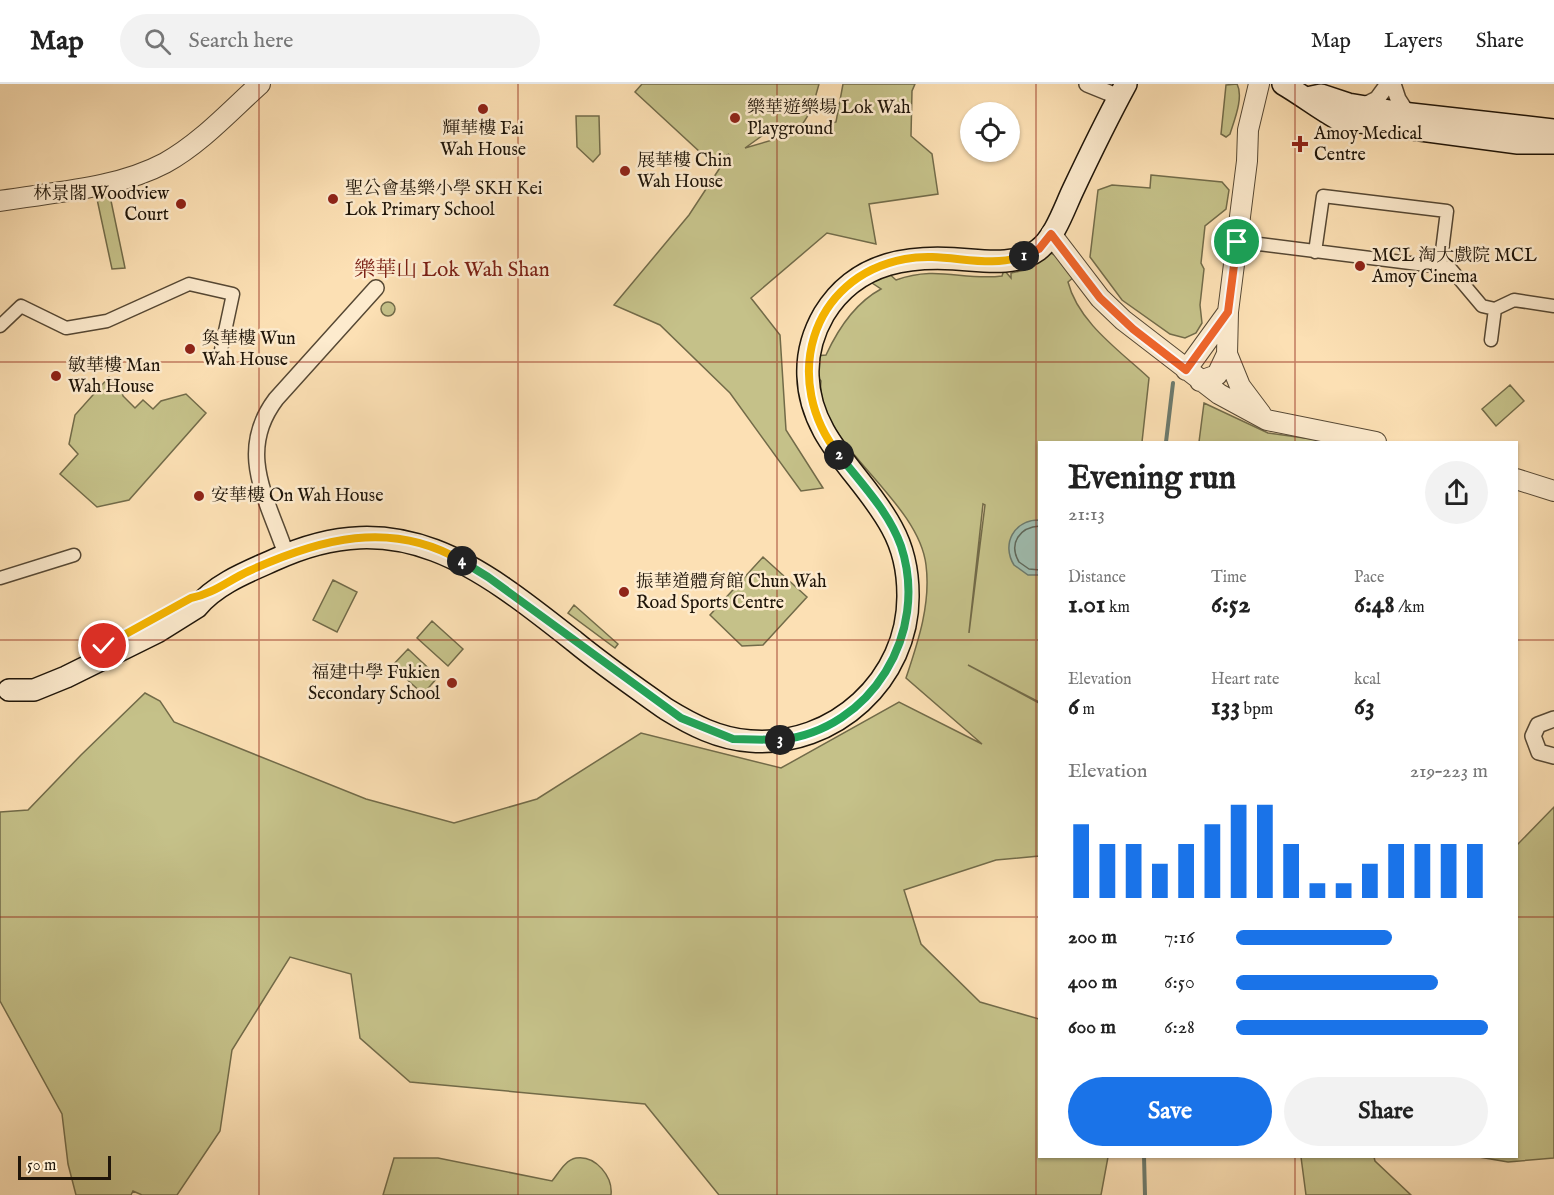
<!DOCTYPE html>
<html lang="en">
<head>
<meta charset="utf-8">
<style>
  body { margin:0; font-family:"IM FELL English","Noto Serif TC",serif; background:#f2f2f2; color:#222; height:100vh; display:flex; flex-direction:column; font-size:22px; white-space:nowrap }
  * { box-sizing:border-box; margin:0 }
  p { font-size:20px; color:#767676 }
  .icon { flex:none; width:33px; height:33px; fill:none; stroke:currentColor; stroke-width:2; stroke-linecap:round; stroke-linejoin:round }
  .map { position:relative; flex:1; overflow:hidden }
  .sheet { position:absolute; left:1038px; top:357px; width:480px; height:717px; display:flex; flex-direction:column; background:#fff; border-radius:0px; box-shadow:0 2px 4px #0004 }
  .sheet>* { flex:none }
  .fabs { position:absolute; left:960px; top:18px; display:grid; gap:12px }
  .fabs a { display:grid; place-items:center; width:60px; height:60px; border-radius:50%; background:#fff; box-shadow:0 2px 4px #0004; font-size:30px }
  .scale { position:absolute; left:18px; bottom:15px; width:93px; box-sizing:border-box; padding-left:6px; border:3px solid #1f1509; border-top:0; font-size:16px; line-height:21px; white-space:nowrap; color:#1f1509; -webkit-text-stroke:4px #fdebce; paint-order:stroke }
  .pin { position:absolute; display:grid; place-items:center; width:51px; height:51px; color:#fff; margin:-26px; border:3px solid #fff; border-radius:50%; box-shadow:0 2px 6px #0007 }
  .km { position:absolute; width:30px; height:30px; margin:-15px; border-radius:50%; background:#222; color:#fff; font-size:16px; line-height:30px; text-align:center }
  .round { display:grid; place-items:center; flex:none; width:63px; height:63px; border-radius:32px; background:#f2f2f2 }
  .head { display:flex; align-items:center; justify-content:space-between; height:102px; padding:0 30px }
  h1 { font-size:33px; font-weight:700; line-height:45px }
  .metrics { display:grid; grid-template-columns:repeat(3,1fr); gap:9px; height:102px; padding:6px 30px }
  .metrics div { display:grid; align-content:center }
  .metrics b { font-size:26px; font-weight:700 }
  .metrics small { font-size:16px; font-weight:400 }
  .metrics p { font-size:16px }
  .chart { height:168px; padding:12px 30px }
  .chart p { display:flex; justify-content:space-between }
  .chart svg { width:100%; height:108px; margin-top:6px; stroke:#1a73e8; stroke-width:6 }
  .action { display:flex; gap:12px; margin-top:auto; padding:12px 30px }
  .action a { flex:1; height:69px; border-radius:36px; background:#1a73e8; color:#fff; font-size:24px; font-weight:700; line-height:69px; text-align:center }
  .action a+a { background:#f2f2f2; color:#222 }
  ul { padding:0 30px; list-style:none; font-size:20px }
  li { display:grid; grid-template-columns:96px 72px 1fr; align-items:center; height:45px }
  li i { height:15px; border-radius:8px; background:#1a73e8 }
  header { display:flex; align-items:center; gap:36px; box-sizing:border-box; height:84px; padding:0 30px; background:#fff; border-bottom:2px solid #e0e0e0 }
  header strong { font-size:28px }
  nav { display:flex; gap:33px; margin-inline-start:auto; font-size:21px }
  .search { width:420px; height:54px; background:#f2f2f2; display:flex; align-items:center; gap:15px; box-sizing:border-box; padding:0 21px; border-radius:33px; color:#767676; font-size:22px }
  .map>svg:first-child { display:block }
  .green { fill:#c5c189; stroke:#726b49; stroke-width:1.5; fill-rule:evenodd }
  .water { fill:#9fbdb0; stroke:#6c7a6d; stroke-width:1.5 }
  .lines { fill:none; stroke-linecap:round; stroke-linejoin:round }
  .shore { stroke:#5f695c; stroke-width:1.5 }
  .stream { stroke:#6c7a6d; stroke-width:4 }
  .pedestrian-casing { stroke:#564834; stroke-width:15 }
  .minor-casing { stroke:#564834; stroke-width:18 }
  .tertiary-casing { stroke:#564834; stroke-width:22 }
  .secondary-casing { stroke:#1f1509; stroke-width:24 }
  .pedestrian { stroke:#fdebce; stroke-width:12 }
  .minor { stroke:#fdebce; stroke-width:15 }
  .tertiary { stroke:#fdebce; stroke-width:20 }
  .secondary { stroke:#fdebce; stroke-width:21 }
  .split-1-casing { stroke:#fff; stroke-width:12 }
  .split-2-casing { stroke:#fff; stroke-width:12 }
  .split-3-casing { stroke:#fff; stroke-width:12 }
  .split-4-casing { stroke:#fff; stroke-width:12 }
  .split-5-casing { stroke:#fff; stroke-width:12 }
  .split-1 { stroke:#f0652b; stroke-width:8 }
  .split-2 { stroke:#f5b400; stroke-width:8 }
  .split-3 { stroke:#22a559; stroke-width:8 }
  .split-4 { stroke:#22a559; stroke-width:8 }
  .split-5 { stroke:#f5b400; stroke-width:8 }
  .grid { fill:none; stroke:#8f2418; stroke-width:1.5; stroke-opacity:0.55 }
  .poi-dot { fill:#8f2418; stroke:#fdebce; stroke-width:2 }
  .labels { text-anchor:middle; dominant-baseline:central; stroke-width:5; stroke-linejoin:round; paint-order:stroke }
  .poi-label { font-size:18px; fill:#1f1509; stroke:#fdebce; text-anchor:start }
  .quarter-label { font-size:21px; fill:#7a1f14; stroke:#fdebce }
</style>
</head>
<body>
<header>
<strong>Map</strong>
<div class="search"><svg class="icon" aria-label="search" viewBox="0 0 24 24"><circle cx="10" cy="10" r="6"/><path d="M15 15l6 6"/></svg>Search here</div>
<nav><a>Map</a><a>Layers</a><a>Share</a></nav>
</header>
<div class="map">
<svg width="1554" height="1111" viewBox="0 0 1554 1111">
  <rect width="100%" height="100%" fill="#fce0b4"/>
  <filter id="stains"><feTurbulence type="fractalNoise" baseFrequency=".00333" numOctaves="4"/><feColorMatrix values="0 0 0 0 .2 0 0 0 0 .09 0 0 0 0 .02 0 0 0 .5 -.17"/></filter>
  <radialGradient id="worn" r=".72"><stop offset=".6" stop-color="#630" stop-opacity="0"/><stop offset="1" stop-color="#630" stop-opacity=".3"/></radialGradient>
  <path class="green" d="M642 0H819L812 25 797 49 836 38 843 0H915L912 7 911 52 932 70 938 110 869 120 876 160 827 149 751 214 780 251 786 346 823 404 801 407 730 309 660 241 614 221 689 131 729 70 713 80 635 8ZM773 44 783 53 745 64Z
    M1237 0C1244 13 1234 37 1230 50L1226 53 1221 50 1226 1Z
    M576 32H599L600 70 593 78 577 63Z
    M1151 91 1222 98 1229 106 1226 125 1205 142 1201 179 1204 185 1200 221 1202 239 1196 249 1185 254 1170 250 1122 216 1090 173 1098 106 1112 101 1150 104Z
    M110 112 124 179 125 184 112 185 97 115Z
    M1028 169H1051L1081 187 1068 198C1078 238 1120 267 1149 294L1142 358H1040L1039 618 968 581 1039 619V772L996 776 904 806 921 860 980 918 1039 935 1040 1072 1108 1073 1101 1111H719L645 1020 410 998 360 954 351 890 290 873 232 966 220 1047 177 1111H142L133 1107 131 1111H76L68 1080 62 1030 0 917V728L28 726 81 671 145 609 160 617 174 638 366 715 454 739 537 715 641 649 781 684 899 618 982 660 906 594C918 558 931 520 926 481 918 414 814 358 821 297L812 286 815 272 826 271C838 245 855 219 881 205L866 195 886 187 896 196C937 181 963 197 1002 192L1004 186 1011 194V189L1025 186ZM983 420 985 421 969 549V548Z
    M381 225a7 7 0 1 1 14 0a7 7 0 1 1-14 0Z
    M109 293 122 305 123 312 135 324 143 316 153 325 161 317 186 310 206 329 129 416 97 423 60 390 78 370 69 360 75 331Z
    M1510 301 1524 317 1496 342 1482 325Z
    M1204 319 1268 349 1333 358H1199Z
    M763 473 807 513 763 561 742 562 710 531Z
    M333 496 357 508 337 548 313 536Z
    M574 521 618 560 615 564 568 529Z
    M432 537 463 565 448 582 417 554Z
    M408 565 438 593 423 610 392 582Z
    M1554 723V1074L1508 1078 1479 1073 1516 1072 1517 761Z
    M1301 1073H1374L1375 1077 1411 1111H1306Z
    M394 1074H438L552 1097C558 1090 565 1076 576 1074 596 1071 613 1093 611 1111H383Z"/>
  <path class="water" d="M1039 436V491H1028L1014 481C1001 460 1014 436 1039 436Z"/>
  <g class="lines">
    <path class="shore" d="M1040 442C1020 443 1008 459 1019 478L1029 485 1040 486"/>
    <path class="stream" d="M1166 358 1173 299
      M1144 1072 1145 1111"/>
    <defs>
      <path id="pedestrian" d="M1243 158 1450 184 1482 222 1495 225 1491 256
        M1315 168 1323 112 1447 127 1440 183
        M1495 225 1514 216 1554 222
        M0 242 21 222 66 244 107 237 189 200 233 210 221 266
        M0 494 74 471"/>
      <path id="minor" d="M1087 0 1119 13
        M1393 0 1398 15 1407 29
        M1363 22 1377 15 1388 0
        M286 470C267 414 236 368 276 315L376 204
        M1554 635 1538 641 1533 652 1539 668 1554 672"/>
      <path id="tertiary" d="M0 117C54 108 116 105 165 79 201 59 230 27 260 0
        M1051 150 1100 214 1123 236 1219 310 1267 336 1376 358
        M1227 270 1240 302 1261 330
        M1186 286 1228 228
        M1200 297 1217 291 1227 270 1228 228 1247 77 1248 46 1259 0
        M1516 395 1554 407"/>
      <path id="secondary" d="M1283 0C1302 11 1318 24 1338 35L1518 59H1554
        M1307 14 1321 11 1348 20 1402 29 1554 46
        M9 606H34L66 593 157 548 197 523C216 500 247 488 274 476 399 418 479 482 574 557 603 581 635 603 666 625 692 641 719 655 750 657 834 664 909 595 908 511 908 488 903 464 892 444 864 391 810 356 808 292 807 270 813 249 824 230 857 176 913 170 970 176 992 178 1019 180 1038 166 1055 153 1064 125 1073 106 1090 70 1107 35 1126 0"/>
    </defs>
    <use href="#pedestrian" class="pedestrian-casing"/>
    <use href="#minor" class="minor-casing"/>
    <use href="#tertiary" class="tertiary-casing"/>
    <use href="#secondary" class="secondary-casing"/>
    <use href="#pedestrian" class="pedestrian"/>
    <use href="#minor" class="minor"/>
    <use href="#tertiary" class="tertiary"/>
    <use href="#secondary" class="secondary"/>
  </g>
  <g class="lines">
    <defs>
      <path id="split-1" d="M1024 172 1039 165 1051 150 1100 214 1133 245 1186 286 1228 228 1237 158"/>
      <path id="split-2" d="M839 371C781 298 809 193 905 175 945 167 986 186 1024 172"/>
      <path id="split-3" d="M780 656C871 646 930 549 901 462 889 428 861 399 839 371"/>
      <path id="split-4" d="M462 477 488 493 681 634 733 655 780 656"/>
      <path id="split-5" d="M104 562 191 514C213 510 229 496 249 487 319 455 391 435 462 477"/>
    </defs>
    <use href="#split-1" class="split-1-casing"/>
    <use href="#split-2" class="split-2-casing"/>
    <use href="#split-3" class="split-3-casing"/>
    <use href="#split-4" class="split-4-casing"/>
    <use href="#split-5" class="split-5-casing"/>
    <use href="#split-1" class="split-1"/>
    <use href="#split-2" class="split-2"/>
    <use href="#split-3" class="split-3"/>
    <use href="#split-4" class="split-4"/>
    <use href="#split-5" class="split-5"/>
  </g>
  <path class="grid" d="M259 0V1111M518 0V1111M777 0V1111M1036 0V1111M1295 0V358M0 278H1554M0 556H1040M1516 556H1554M0 833H1040M1516 833H1554M1295 1072V1111"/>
  <g class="poi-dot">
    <circle cx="483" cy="25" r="6"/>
    <circle cx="735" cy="34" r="6"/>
    <path d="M1297 51h6v6h6v6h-6v6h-6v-6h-6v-6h6z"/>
    <circle cx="625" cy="87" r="6"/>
    <circle cx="333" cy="115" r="6"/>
    <circle cx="181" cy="120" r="6"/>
    <circle cx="1360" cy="182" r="6"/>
    <circle cx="190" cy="265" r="6"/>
    <circle cx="56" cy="292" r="6"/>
    <circle cx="199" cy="412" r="6"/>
    <circle cx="624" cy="508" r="6"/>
    <circle cx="452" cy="599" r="6"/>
  </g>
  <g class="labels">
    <g class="poi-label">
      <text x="747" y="24">樂華遊樂場 Lok Wah<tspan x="747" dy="21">Playground</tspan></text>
      <text x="483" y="45" text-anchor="middle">輝華樓 Fai<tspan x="483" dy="21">Wah House</tspan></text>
      <text x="1314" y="50">Amoy Medical<tspan x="1314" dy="21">Centre</tspan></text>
      <text x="637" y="77">展華樓 Chin<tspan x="637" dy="21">Wah House</tspan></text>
      <text x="345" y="105">聖公會基樂小學 SKH Kei<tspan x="345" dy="21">Lok Primary School</tspan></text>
      <text x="169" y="110" text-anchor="end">林景閣 Woodview<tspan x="169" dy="21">Court</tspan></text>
      <text x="1372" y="172">MCL 淘大戲院 MCL<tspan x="1372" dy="21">Amoy Cinema</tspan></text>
      <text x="202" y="255">奐華樓 Wun<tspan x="202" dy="21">Wah House</tspan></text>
      <text x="68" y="282">敏華樓 Man<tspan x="68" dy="21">Wah House</tspan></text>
      <text x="211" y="412">安華樓 On Wah House</text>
      <text x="636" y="498">振華道體育館 Chun Wah<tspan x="636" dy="21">Road Sports Centre</tspan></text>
      <text x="440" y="589" text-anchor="end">福建中學 Fukien<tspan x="440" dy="21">Secondary School</tspan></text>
    </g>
    <g class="quarter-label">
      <text x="452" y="186">樂華山 Lok Wah Shan</text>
    </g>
  </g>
  <rect width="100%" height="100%" filter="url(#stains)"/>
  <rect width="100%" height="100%" fill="url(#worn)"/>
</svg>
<div class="fabs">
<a><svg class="icon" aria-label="locate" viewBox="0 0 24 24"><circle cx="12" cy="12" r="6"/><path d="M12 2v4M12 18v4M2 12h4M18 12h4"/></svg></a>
</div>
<div class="scale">50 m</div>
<div class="pin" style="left:1237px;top:158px;background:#1e9e55"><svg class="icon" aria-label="arrive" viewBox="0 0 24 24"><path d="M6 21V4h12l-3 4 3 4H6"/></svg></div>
<div class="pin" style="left:104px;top:562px;background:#d93025"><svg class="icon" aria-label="check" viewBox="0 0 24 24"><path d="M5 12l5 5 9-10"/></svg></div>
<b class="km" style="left:1024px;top:172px">1</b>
<b class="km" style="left:839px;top:371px">2</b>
<b class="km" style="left:780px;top:656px">3</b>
<b class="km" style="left:462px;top:477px">4</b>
<section class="sheet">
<div class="head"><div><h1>Evening run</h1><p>21:13</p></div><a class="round"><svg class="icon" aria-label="share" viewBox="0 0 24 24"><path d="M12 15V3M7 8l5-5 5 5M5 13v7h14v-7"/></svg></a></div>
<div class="metrics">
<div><p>Distance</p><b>1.01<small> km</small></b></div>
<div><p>Time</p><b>6:52</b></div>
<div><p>Pace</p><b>6:48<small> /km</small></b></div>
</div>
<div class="metrics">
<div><p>Elevation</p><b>6<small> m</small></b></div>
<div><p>Heart rate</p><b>133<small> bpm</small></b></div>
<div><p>kcal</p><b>63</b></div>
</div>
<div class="chart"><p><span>Elevation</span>219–223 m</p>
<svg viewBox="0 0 160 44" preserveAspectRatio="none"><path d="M5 44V14M15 44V22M25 44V22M35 44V30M45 44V22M55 44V14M65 44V6M75 44V6M85 44V22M95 44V38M105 44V38M115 44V30M125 44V22M135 44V22M145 44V22M155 44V22"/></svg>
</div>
<ul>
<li><b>200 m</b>7:16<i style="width:62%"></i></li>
<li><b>400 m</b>6:50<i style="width:80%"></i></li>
<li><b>600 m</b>6:28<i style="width:100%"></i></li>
</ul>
<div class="action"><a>Save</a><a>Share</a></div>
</section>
</div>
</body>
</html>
